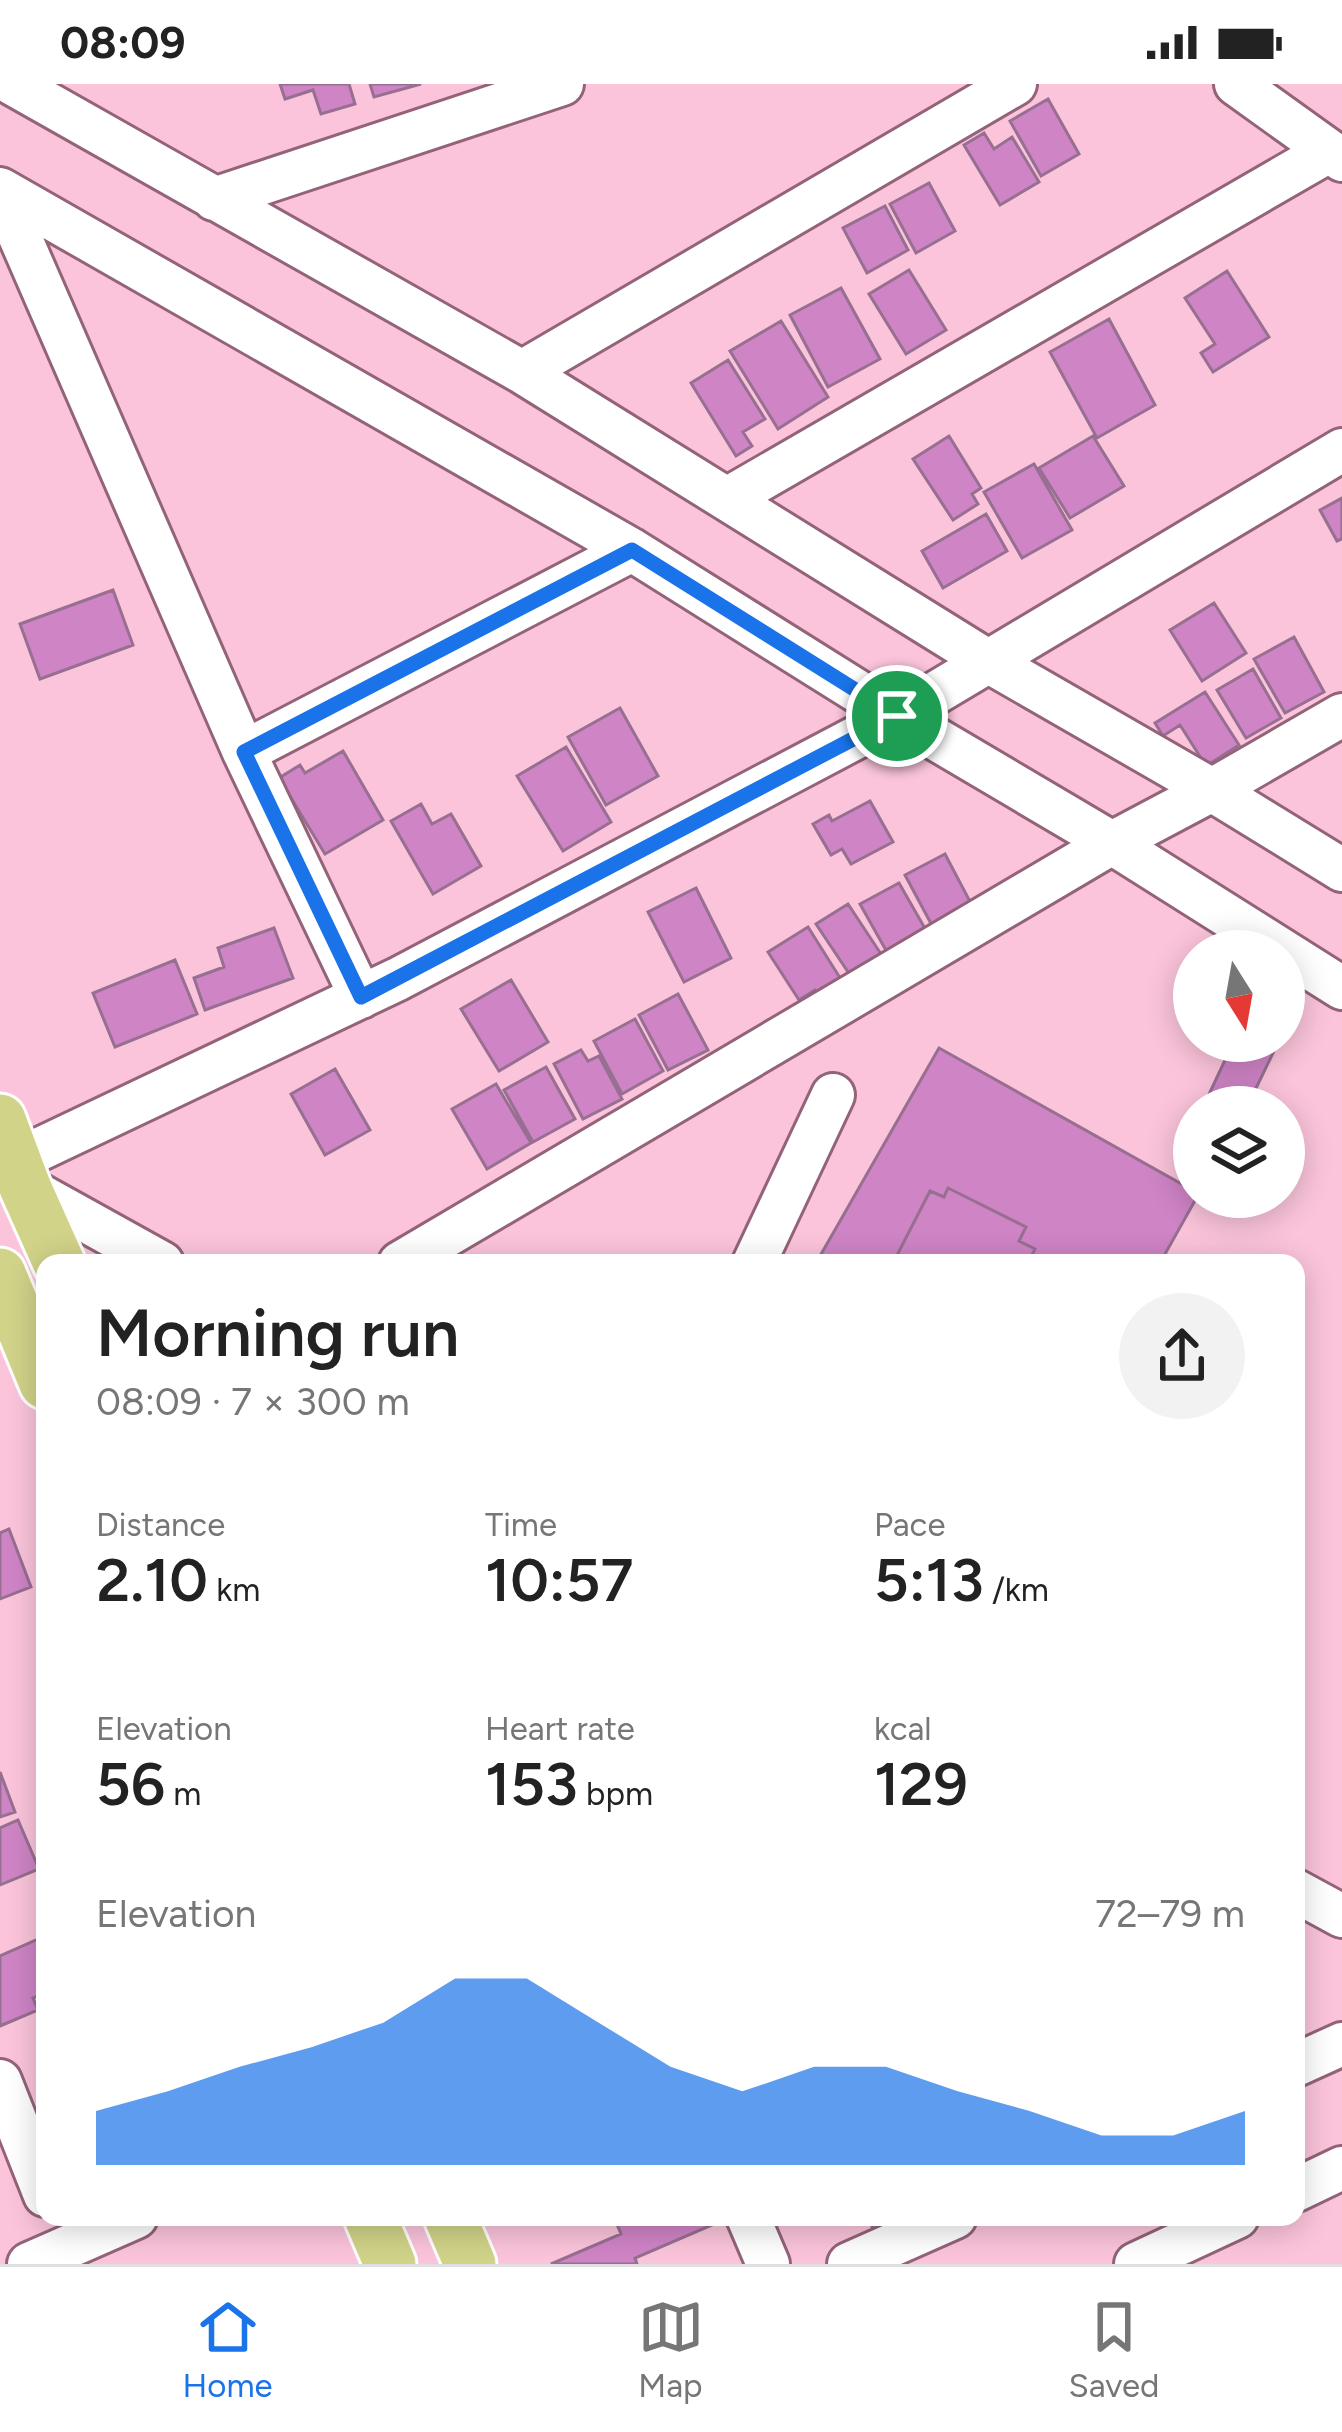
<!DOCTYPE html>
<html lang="en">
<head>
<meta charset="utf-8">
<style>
  body { margin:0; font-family:Figtree,sans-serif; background:#f2f2f2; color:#222; height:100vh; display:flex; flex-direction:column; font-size:45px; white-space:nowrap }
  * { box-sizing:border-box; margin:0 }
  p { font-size:39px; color:#767676 }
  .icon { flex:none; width:66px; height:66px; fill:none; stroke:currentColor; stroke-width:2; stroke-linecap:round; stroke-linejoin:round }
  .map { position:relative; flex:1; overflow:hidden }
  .panel { position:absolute; left:36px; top:1170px; width:1269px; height:972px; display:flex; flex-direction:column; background:#fff; border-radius:24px; box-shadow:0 6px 30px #0003 }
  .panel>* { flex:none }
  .needle { width:78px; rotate:169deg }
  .controls { position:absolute; left:1173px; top:846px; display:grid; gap:24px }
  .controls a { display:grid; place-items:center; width:132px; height:132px; border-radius:50%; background:#fff; box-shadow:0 6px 30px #0003; font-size:60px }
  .pin { position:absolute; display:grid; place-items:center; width:102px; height:102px; color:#fff; margin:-51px; border:6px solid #fff; border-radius:50%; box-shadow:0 3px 12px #0007 }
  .round { display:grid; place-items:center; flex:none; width:126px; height:126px; border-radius:63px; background:#f2f2f2 }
  .head { display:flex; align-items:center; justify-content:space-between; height:204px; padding:0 60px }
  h1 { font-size:66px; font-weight:600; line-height:90px }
  .metrics { display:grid; grid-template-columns:repeat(3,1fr); gap:18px; height:204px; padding:12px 60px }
  .metrics div { display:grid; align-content:center }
  .metrics b { font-size:60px; font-weight:600 }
  .metrics small { font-size:33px; font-weight:400 }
  .metrics p { font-size:33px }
  .chart { height:336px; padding:24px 60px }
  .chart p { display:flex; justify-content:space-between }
  .chart svg { width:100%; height:216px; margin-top:12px; fill:#1a73e8; opacity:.7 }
  .status { display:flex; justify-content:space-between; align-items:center; height:84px; padding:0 60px; background:#fff; direction:ltr }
  .status svg { height:33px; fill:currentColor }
  .tab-bar { display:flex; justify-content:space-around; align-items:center; height:168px; border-top:3px solid #e0e0e0; background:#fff; font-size:33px; color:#767676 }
  .tab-bar a { display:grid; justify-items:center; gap:6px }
  .tab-bar .current { color:#1a73e8 }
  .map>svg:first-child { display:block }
  .building { fill:#cf84c6; stroke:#976f91; stroke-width:3 }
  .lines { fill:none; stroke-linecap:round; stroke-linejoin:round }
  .minor-casing { stroke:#936379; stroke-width:48 }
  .major-casing { stroke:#fff; stroke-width:57 }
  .minor { stroke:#fff; stroke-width:42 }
  .major { stroke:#d1d389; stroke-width:51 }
  .route-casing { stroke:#fff; stroke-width:24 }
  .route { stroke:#1a73e8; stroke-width:15 }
</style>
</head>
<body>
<div class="status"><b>08:09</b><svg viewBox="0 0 49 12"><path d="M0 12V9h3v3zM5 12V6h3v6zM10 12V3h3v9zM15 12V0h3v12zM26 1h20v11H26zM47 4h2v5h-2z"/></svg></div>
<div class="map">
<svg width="1342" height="2180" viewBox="0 0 1342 2180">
  <rect width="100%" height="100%" fill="#fbc4db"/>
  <path class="building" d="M280 0H349L355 20 321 30 313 6 285 15Z
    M370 0H421L374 13Z
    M1048 15 1079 70 1041 92 1010 37Z
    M984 49 994 65 1012 53 1039 98 1000 121 964 61Z
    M929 99 955 147 916 169 890 120Z
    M885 122 908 166 867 189 843 144Z
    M909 186 946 246 906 270 869 210Z
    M1227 187 1269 253 1213 288 1201 269 1215 260 1185 214Z
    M841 204 880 275 828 303 790 231Z
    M1109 235 1155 321 1097 354 1050 268Z
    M781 237 828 313 778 345 730 267Z
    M728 276 765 335 743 348 752 362 736 372 691 299Z
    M949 352 981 404 972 410 978 420 953 436 913 375Z
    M1093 352 1124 402 1070 434 1039 384Z
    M1034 380 1072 446 1022 474 984 408Z
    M1342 414V455L1337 457 1320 426Z
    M986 430 1007 467 943 504 922 467Z
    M113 506 133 561 40 595 20 540Z
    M1214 519 1246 569 1202 597 1170 546Z
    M1294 553 1324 608 1285 629 1254 575Z
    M1253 585 1281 634 1246 654 1217 606Z
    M1205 608 1239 661 1206 682 1180 641 1163 652 1155 639Z
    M620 624 658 692 606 721 568 653Z
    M566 663 611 738 563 767 517 692Z
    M343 667 383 736 325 770 279 694 300 681 305 689Z
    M870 717 893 758 851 780 842 765 831 771 813 740 829 731 832 737Z
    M421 720 432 740 451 730 481 782 433 810 391 737Z
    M945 770 975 827 935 847 905 791Z
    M899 799 931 855 892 877 860 820Z
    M696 804 731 874 684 898 648 828Z
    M848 820 881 870 850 891 816 840Z
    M808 843 842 897 819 912 815 906 799 916 768 868Z
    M274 844 293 894 205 926 194 894 224 883 218 864Z
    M175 876 197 930 115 963 93 909Z
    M511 896 548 958 499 987 461 925Z
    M678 910 708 966 668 986 639 931Z
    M635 935 663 987 622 1010 594 957Z
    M1234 957H1254L1274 967 1247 1023H1203Z
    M939 964 1194 1107V1113H1197L1160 1179H816Z
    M581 966 588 977 599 972 622 1015 583 1035 554 980Z
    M546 983 575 1035 533 1058 504 1006Z
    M335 985 370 1046 325 1071 291 1010Z
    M496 1000 531 1059 487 1085 452 1025Z
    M1194 1041V1071L1182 1066Z
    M948 1104 1026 1143 1019 1157 1035 1165 1028 1179H893L930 1107 944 1113Z
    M9 1445 31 1503 0 1515V1449Z
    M0 1688 15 1728 0 1733Z
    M18 1736 39 1785 0 1801V1744Z
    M45 1852V1909L33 1914 38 1926 0 1942V1872Z
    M614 2133H717L719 2138 635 2174 637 2180H551L621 2150Z
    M868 2133H902L873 2145Z"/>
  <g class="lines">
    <defs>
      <path id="minor" d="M13 0 522 288 986 576 1212 706 1342 786
        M1236 0 1342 76
        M0 105 632 466 897 632 1112 759 1342 904
        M0 107 244 668 361 913
        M214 115 562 0
        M522 288 1015 0
        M727 415 1329 67
        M244 668 632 466
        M0 1084 398 895 897 632 1342 366
        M25 1103 162 1179
        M400 1179 1112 759 1212 706 1342 631
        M754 1179 833 1011
        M1296 1807 1342 1832
        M1296 1981 1342 1960
        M0 1997 45 2111
        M1296 2106 1342 2084
        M748 2133 768 2180
        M29 2180 136 2133
        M849 2180 955 2133
        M1136 2180 1237 2133"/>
      <path id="major" d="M0 1036 25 1103 59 1179
        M0 1190 45 1299
        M370 2133 390 2180
        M450 2133 470 2180"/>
    </defs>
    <use href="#minor" class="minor-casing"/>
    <use href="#major" class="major-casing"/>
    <use href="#minor" class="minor"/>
    <use href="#major" class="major"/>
  </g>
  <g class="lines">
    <defs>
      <path id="route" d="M632 466 897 632 361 913 244 668Z"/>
    </defs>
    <use href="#route" class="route-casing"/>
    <use href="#route" class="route"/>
  </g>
</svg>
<div class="controls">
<a><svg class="needle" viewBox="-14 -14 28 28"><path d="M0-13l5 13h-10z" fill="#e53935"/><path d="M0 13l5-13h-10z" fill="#767676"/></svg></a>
<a><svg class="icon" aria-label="layers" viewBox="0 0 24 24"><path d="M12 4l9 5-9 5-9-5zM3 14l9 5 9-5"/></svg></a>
</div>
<div class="pin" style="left:897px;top:632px;background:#1e9e55"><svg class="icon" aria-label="arrive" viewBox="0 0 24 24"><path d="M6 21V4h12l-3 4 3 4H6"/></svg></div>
<section class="panel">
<div class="head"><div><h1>Morning run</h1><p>08:09 · 7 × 300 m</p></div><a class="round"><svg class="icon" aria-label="share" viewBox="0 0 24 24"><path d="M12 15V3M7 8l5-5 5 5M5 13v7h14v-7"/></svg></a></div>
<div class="metrics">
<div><p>Distance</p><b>2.10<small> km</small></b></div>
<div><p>Time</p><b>10:57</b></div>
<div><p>Pace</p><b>5:13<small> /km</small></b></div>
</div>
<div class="metrics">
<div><p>Elevation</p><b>56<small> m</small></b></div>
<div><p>Heart rate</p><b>153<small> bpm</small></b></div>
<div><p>kcal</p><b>129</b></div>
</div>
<div class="chart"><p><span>Elevation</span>72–79 m</p>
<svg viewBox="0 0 160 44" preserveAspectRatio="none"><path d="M0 44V33L10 29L20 24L30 20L40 15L50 6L60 6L70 15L80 24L90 29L100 24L110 24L120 29L130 33L140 38L150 38L160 33V44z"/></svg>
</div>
</section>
</div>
<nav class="tab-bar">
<a class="current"><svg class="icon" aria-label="home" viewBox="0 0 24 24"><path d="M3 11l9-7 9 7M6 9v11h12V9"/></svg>Home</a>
<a><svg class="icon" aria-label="map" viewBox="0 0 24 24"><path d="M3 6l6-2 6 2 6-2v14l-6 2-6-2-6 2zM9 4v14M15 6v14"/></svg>Map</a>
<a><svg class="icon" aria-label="saved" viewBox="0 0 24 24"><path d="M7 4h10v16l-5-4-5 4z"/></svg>Saved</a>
</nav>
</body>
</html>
